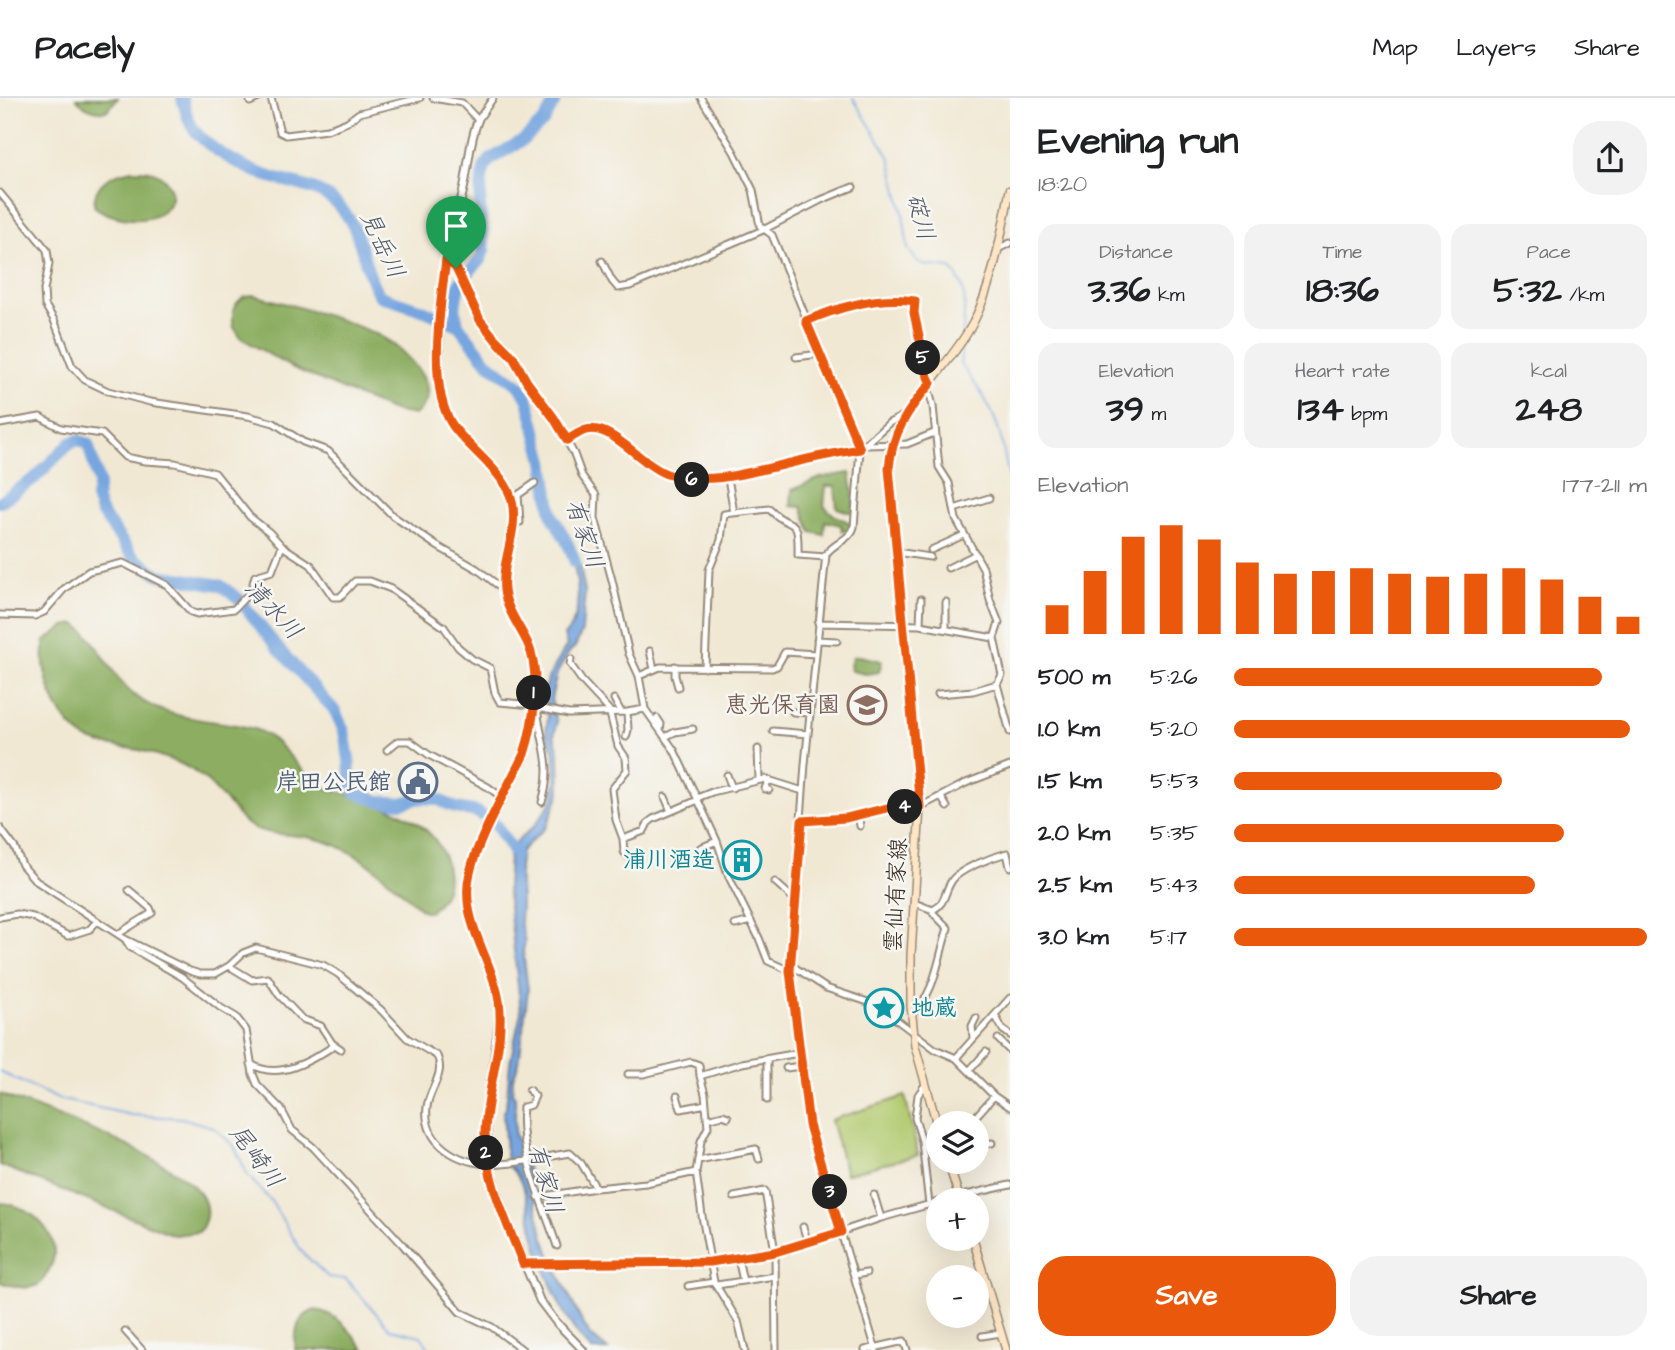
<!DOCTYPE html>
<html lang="en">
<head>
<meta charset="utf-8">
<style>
  body { margin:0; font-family:"Architects Daughter","Klee One",sans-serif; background:#f2f2f2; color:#202124; height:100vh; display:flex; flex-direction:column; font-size:26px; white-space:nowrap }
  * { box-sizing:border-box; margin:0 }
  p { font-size:23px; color:#757577 }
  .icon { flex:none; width:38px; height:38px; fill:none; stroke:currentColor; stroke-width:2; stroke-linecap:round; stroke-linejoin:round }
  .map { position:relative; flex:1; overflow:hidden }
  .sheet { display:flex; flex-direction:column; background:#fff; width:665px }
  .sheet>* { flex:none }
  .buttons { position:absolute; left:926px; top:1013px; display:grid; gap:14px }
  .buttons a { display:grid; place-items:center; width:63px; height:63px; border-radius:50%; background:#fff; box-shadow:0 7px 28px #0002; font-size:35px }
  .pin { position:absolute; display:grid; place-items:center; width:60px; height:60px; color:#fff; margin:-72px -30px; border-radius:50% 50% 50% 0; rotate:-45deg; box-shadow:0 0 7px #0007 }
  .pin .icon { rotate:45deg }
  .km { position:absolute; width:35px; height:35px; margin:-18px; border-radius:50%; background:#222; color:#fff; font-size:19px; line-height:35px; text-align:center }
  .round { display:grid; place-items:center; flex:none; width:74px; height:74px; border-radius:28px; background:#f2f2f2 }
  .head { display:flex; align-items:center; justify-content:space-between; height:119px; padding:0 28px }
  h1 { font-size:38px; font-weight:700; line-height:52px }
  .stats { display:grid; grid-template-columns:repeat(3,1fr); gap:10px; height:119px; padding:7px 28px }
  .stats div { display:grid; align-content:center; border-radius:18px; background:#f2f2f2; text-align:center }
  .stats b { font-size:35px; font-weight:700 }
  .stats small { font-size:19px; font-weight:400 }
  .stats p { font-size:19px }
  .chart { height:196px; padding:14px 28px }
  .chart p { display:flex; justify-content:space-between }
  .chart svg { width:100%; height:126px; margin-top:7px; stroke:#ea580c; stroke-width:6 }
  .button { display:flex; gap:14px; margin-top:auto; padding:14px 28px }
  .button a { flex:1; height:80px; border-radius:28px; background:#ea580c; color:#fff; font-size:28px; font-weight:700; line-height:80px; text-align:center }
  .button a+a { background:#f2f2f2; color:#202124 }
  ul { padding:0 28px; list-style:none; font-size:23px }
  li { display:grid; grid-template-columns:112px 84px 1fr; align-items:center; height:52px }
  li i { height:18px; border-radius:9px; background:#ea580c }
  header { display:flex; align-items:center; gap:42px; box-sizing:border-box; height:98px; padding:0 35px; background:#fff; border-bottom:2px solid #e0e0e0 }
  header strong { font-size:33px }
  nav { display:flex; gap:38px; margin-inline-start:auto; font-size:24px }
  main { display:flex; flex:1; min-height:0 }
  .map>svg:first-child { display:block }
  .green { fill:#b2ca6f; stroke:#767a46; stroke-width:2 }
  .forest { fill:#8dae62; stroke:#646c40; stroke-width:2 }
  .water { fill:#76a5df; stroke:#58687e; stroke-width:2 }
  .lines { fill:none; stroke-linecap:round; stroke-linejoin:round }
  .stream { stroke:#76a5df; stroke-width:2 }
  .river { stroke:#76a5df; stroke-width:12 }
  .minor-casing { stroke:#968978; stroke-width:9 }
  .tertiary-casing { stroke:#968978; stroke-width:10 }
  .secondary-casing { stroke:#968978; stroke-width:10 }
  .minor { stroke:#fff; stroke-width:5 }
  .tertiary { stroke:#fff; stroke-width:6 }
  .secondary { stroke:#fee5c5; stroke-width:7 }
  .route-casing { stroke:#fff; stroke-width:14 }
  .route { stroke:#ea580c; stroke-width:9 }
  .labels { text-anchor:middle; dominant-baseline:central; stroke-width:5; stroke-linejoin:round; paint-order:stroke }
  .education-label { font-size:23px; font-weight:bold; fill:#785e54; stroke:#f6f6f2; text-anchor:end }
  .service-label { font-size:23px; font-weight:bold; fill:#4e5e75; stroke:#f6f6f2; text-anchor:end }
  .culture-label { font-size:23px; font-weight:bold; fill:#0d838f; stroke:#f6f6f2; text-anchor:end }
  .street-label { font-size:23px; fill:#3b2a1e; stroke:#f6f6f2 }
  .water-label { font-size:24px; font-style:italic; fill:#505562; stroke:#f6f6f2 }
</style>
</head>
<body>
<header>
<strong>Pacely</strong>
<nav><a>Map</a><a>Layers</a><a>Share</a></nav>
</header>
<main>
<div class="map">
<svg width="1010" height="1252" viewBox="0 0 1010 1252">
  <rect width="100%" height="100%" fill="#f6f6f2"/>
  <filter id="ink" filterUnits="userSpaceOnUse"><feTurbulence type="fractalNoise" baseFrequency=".0143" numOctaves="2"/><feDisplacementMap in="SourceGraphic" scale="14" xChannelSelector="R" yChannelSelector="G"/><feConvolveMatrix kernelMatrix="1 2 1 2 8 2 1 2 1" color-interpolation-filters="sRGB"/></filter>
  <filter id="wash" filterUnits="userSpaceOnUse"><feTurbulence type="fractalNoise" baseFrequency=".00686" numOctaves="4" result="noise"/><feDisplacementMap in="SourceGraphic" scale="28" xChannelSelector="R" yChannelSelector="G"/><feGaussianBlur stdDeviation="1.57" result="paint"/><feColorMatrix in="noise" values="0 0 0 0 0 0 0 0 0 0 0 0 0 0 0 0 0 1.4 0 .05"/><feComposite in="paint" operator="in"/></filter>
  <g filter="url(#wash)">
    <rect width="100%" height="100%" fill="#f1e8d3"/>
    <path class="green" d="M905 998 918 1057 846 1076 831 1022Z"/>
    <path class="forest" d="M76 0H118L106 13C94 14 84 10 76 0Z
      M132 72C137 72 144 72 149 73 163 75 177 92 169 106 156 130 110 122 94 108 94 84 111 76 132 72Z
      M253 197C294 208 337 218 376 236 395 245 432 276 427 300 425 307 420 312 415 317L393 313 291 269 241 240 233 228V213L236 206 243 199Z
      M850 375 854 400 852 415 837 410 835 388H826L824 408 835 418 851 425 849 433H842L841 427 825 423 824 437 811 434 802 409 791 408 792 392 820 380Z
      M76 526C104 547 113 588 146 605 169 618 196 621 223 625 235 627 248 628 259 633 285 644 298 675 323 689 332 693 344 695 353 698 393 710 441 725 447 772 450 789 443 803 429 814L422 812C391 784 356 748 312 740 293 736 268 738 250 728 243 725 237 715 231 709 215 691 202 675 179 665 166 660 153 655 139 652 119 648 93 648 78 635 54 614 39 573 45 543L65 528Z
      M859 558 882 563 879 574 865 576 851 573 850 566 853 559Z
      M0 996C44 1013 182 1061 203 1100 209 1112 207 1123 199 1134L174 1137 0 1067Z
      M0 1105C30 1105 66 1140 50 1170 47 1176 43 1184 37 1187 26 1193 11 1187 0 1184Z
      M315 1212C338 1215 351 1234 365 1252H295C296 1233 295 1220 315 1212Z"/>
    <path class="water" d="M569 444 580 468 585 494 582 533 575 549 570 553 557 575 551 601 557 625 554 637 559 655 560 695 546 729 521 753 519 770 521 805 520 824 525 844 523 853 528 892 519 964 513 980 512 995 515 999V1037L524 1057 543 1137 552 1162 581 1222 591 1238 608 1252H592C564 1228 543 1171 534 1136 528 1111 528 1083 507 1067L503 1015 506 1010 510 965 521 914 507 790 509 758 514 746 535 727 552 703 556 681 554 655 546 634 548 619 544 598 548 580 567 547 564 538C588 513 575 473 569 444Z"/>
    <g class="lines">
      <path class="stream" d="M853 0 890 60 903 115 908 151 916 162 924 167 951 170C971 194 963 208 963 237
        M962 249 960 266C976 286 992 308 999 333 1004 349 1005 366 1010 382
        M0 974 58 1001 131 1017 181 1020 213 1029 234 1048 248 1078 271 1103 302 1154 328 1179 346 1181 390 1231 421 1238 430 1252"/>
      <path class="river" d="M182 0C185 10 187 21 193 30 208 52 249 73 274 80 299 87 324 90 341 110 364 135 362 172 380 198L425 213 458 227
        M557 0 544 23 523 42 491 61 485 68 482 80 480 106 484 152 480 162 459 185 455 209 458 227 489 266 520 288 528 302 544 363 552 417 568 446 575 464
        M0 404 35 380 70 345 78 342 88 346 99 385 96 400 101 414 134 460 159 477 220 487 238 500 277 549 335 613 344 633 349 661 351 688 356 695 379 703 401 705 421 700 437 701 456 710 477 714 496 727 515 757"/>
    </g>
  </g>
  <g filter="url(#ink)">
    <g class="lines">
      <defs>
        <path id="minor" d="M271 0 280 34 286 37 327 32 347 24 359 15 420 0
          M433 0 462 5 478 22 493 0
          M701 0 734 54 753 92 760 128 772 137 860 351 854 429C851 441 834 445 826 456L805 666 790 873 809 1027 876 1252
          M250 4 259 0
          M0 95 47 152 49 166 44 192 45 207 54 222 72 268 85 282 108 293 150 304 248 318 274 325 303 344 328 353 393 418 437 448 477 471 504 492
          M998 151 1010 145
          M446 161 456 170 480 222 496 242 513 259 527 284 554 320 574 356 582 378 596 397 595 420 612 482 629 556 639 578 645 611 674 652 697 700 717 743 729 779 759 840 768 863 790 873
          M602 163 612 183 618 190 630 188 763 132 821 102 853 89
          M806 223C839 209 878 197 915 203L914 215 928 279 931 285
          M796 259 820 256
          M928 289 933 308 939 369 949 385 956 421 983 470 990 502 999 525 994 540 1002 577 997 586 1010 634
          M0 326 40 319 61 330 102 336 125 359 145 363 175 365 215 375 250 419 269 434 282 448 311 467 333 499H340L355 483H370L391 491 444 529 458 549 472 561 490 570 495 595 500 604 533 607 537 610 569 616 627 614 645 611
          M567 342C573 339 580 334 587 332 611 326 638 362 658 372 675 381 694 382 712 382L860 351 889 325 905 317
          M865 347 907 346 934 335
          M728 380 734 415
          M954 411 989 400
          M513 425 520 424 518 397 535 385
          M931 452 964 437
          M896 454 930 459
          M948 470 976 456
          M946 504V530
          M0 517 35 518 44 514 64 491 89 473 123 465 167 487 191 514 197 516 234 511 251 493 255 478 272 473 282 448
          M818 525 920 527 994 540
          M920 527 921 501
          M817 542 837 543
          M650 553 654 571
          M571 561 570 566 582 583 609 612 618 648 626 660 627 672 612 691 616 722 623 741 624 754 629 759
          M675 568V578L678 589
          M705 570 709 472 721 442 724 416 769 411C793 435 799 414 798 457L826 459
          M639 578 660 569 772 570 777 568 785 554 816 556
          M938 596 973 593 997 586
          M614 601 621 614
          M537 610C541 647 554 665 542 704
          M793 614 810 615
          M657 620 661 626 660 632
          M773 633 808 636
          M626 639 628 632 627 614
          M665 639 675 634 693 631
          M758 651 759 682
          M387 652 398 643H410L429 657 488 689 503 700
          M727 677 732 690
          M768 682 765 691 769 692
          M665 699 671 713
          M941 699 947 709
          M697 700 712 694 765 681 803 693
          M858 717 860 728
          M802 723 846 720 891 709H920L966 685 1010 668
          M0 730 15 750 22 767 36 783 125 841 190 873 200 876H215L229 868 243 855 256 850 323 867 338 876 381 912 407 940 437 958C446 976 429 991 427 1009 425 1026 432 1041 445 1051 482 1079 528 1061 570 1055L581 1065 596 1090 646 1085 696 1074
          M623 741 644 733 648 725 653 721 698 702
          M700 750 717 743
          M775 784 795 802
          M914 805 933 812C946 805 944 795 951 784 958 771 993 759 1007 755L1010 769
          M0 819 17 816 33 819 68 838 90 831 97 823
          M735 827 751 823
          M118 836 152 815 150 810 129 792
          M125 841 130 849 182 879 221 910 236 919 246 932 253 976 257 986 281 1011 292 1032 313 1049 403 1147 460 1214 492 1229 523 1252
          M791 867 826 890 877 907 935 951 956 960 994 998 1010 1009
          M229 868 252 882 268 880 279 897 302 921 321 928 332 945 341 951
          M912 915C935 899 939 856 948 830L933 815V812
          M995 917 1003 932 1010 937
          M973 940 972 928 976 920
          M998 941 1009 952
          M956 960 1010 900
          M767 961V1002
          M251 966C278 983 311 963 335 947
          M786 970 801 968
          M969 973 986 954
          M628 976H644L691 964 699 967 700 978
          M925 987 918 997 915 1020 922 1043 929 1107
          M529 992 535 998 531 1007 523 1009C518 1054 543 1106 557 1148
          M677 998 681 1011 706 1006
          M707 1021 723 1017 728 1019
          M969 1026 994 998
          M976 1048 992 1045
          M698 1062 756 1051 759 1061
          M874 1097 881 1120
          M538 1099 596 1090
          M734 1099 765 1093 775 1154 776 1252
          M944 1102 1010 1087
          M803 1129 808 1145
          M738 1160 743 1183
          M523 1166 700 1165 738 1160 808 1145 881 1120 938 1104
          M855 1177 866 1175
          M717 1187 775 1178
          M688 1188 714 1184
          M125 1233 142 1252
          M982 1238 1001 1235
          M745 1252 738 1223 714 1184 702 1118 696 1074 701 1043 708 1029 705 996 700 978 742 965 799 955
          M865 1252 904 1243 907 1252"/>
        <path id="tertiary" d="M478 22C469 44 469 66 464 89 459 113 450 137 446 161 441 191 440 221 439 252 438 272 436 295 445 315 459 346 506 372 512 403 519 435 497 467 505 498 510 519 526 536 532 556 540 582 533 630 524 656L475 757 468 786 469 815 496 887 500 915 487 1014V1066L508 1126 540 1203 556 1224 583 1252"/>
        <path id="secondary" d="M938 1030 915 948 911 908V857L920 709 889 370C894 310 946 276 973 225 994 183 1001 137 1010 92
          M948 1064 960 1102
          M973 1141 1006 1252"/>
      </defs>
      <use href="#minor" class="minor-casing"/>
      <use href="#tertiary" class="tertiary-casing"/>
      <use href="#secondary" class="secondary-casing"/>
      <use href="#minor" class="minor"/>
      <use href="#tertiary" class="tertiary"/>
      <use href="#secondary" class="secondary"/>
    </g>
  </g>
  <g class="lines" filter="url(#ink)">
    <defs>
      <path id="route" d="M446 161 456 170 480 222 496 242 513 259 527 284 554 320 567 342C573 339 579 334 586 332 613 325 643 370 670 377 712 387 750 374 791 365 814 359 837 355 860 351L806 223C839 209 878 197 915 203L914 215 928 279 931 285C908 311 892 335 889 370L920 709H891L846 720 802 723 790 873 809 1027 841 1134 775 1154 710 1164 523 1166C507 1124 485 1081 485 1035 486 991 505 947 499 903 493 863 464 829 468 787 471 750 508 690 524 656 534 626 541 575 528 546 520 529 506 511 504 492 501 462 519 433 512 403 506 375 469 351 453 328 426 290 441 205 446 161Z"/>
    </defs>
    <use href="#route" class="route-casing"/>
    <use href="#route" class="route"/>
  </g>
  <defs>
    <symbol id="school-ring" viewBox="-11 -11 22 22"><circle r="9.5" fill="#f6f6f2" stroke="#8d6e63" stroke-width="1.5"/><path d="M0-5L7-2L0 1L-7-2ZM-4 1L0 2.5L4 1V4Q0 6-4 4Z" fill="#8d6e63"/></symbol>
    <symbol id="civic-ring" viewBox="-11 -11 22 22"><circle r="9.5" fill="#f6f6f2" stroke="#5c6f8a" stroke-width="1.5"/><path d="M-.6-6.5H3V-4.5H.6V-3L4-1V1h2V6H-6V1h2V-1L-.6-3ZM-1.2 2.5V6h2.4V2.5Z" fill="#5c6f8a"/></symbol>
    <symbol id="building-ring" viewBox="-11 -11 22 22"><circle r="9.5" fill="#f6f6f2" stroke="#0f9aa8" stroke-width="1.5"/><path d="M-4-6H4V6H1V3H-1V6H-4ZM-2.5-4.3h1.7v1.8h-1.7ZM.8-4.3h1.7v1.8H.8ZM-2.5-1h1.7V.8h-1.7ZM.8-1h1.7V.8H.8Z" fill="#0f9aa8"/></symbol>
    <symbol id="sight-ring" viewBox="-11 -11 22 22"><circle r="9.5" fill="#f6f6f2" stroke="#0f9aa8" stroke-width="1.5"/><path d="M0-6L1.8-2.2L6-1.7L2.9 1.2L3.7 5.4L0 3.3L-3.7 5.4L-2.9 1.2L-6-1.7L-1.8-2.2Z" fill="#0f9aa8"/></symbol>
  </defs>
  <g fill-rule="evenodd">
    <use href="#school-ring" x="845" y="585" width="44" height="44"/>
    <use href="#civic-ring" x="396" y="662" width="44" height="44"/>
    <use href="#building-ring" x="720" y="740" width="44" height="44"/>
    <use href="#sight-ring" x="862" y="888" width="44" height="44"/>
  </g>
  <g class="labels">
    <g class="education-label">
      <text x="840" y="607">恵光保育園</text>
    </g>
    <g class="service-label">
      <text x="391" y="684">岸田公民館</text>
    </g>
    <g class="culture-label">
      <text x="715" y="762">浦川酒造</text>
      <text x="911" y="910" text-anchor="start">地蔵</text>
    </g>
    <g class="street-label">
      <text transform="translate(896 797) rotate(-87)">雲仙有家線</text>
    </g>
    <g class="water-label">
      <text transform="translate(920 119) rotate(75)">碇川</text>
      <text transform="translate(382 147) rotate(65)">見岳川</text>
      <text transform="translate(584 436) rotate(71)">有家川</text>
      <text transform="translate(273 512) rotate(47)">清水川</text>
      <text transform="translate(256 1059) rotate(53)">尾崎川</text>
      <text transform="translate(545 1081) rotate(74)">有家川</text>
    </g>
  </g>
</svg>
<div class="buttons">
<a><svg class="icon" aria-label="layers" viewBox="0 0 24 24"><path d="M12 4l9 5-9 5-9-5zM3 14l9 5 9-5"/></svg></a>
<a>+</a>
<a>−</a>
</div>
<div class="pin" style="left:456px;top:170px;background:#1e9e55"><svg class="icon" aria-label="arrive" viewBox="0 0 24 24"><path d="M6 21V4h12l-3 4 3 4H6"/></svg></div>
<b class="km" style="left:534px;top:595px">1</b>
<b class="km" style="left:486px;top:1055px">2</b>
<b class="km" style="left:830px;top:1094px">3</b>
<b class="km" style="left:905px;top:709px">4</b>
<b class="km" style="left:923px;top:260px">5</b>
<b class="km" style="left:692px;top:382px">6</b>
</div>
<section class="sheet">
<div class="head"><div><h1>Evening run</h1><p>18:20</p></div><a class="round"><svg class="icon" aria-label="share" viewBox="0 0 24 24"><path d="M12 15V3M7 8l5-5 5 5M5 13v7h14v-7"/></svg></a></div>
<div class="stats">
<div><p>Distance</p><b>3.36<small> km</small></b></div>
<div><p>Time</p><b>18:36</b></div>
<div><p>Pace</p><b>5:32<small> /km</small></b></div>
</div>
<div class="stats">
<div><p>Elevation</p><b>39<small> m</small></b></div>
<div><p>Heart rate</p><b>134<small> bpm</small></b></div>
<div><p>kcal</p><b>248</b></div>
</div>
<div class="chart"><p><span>Elevation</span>177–211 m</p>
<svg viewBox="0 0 160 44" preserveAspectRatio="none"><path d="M5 44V34M15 44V22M25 44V10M35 44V6M45 44V11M55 44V19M65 44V23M75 44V22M85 44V21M95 44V23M105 44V24M115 44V23M125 44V21M135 44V25M145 44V31M155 44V38"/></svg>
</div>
<ul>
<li><b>500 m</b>5:26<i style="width:89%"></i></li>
<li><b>1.0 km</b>5:20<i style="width:96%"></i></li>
<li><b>1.5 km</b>5:53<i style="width:65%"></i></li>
<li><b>2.0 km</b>5:35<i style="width:80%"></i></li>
<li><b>2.5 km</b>5:43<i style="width:73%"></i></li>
<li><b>3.0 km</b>5:17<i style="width:100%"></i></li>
</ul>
<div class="button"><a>Save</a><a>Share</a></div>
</section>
</main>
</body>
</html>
